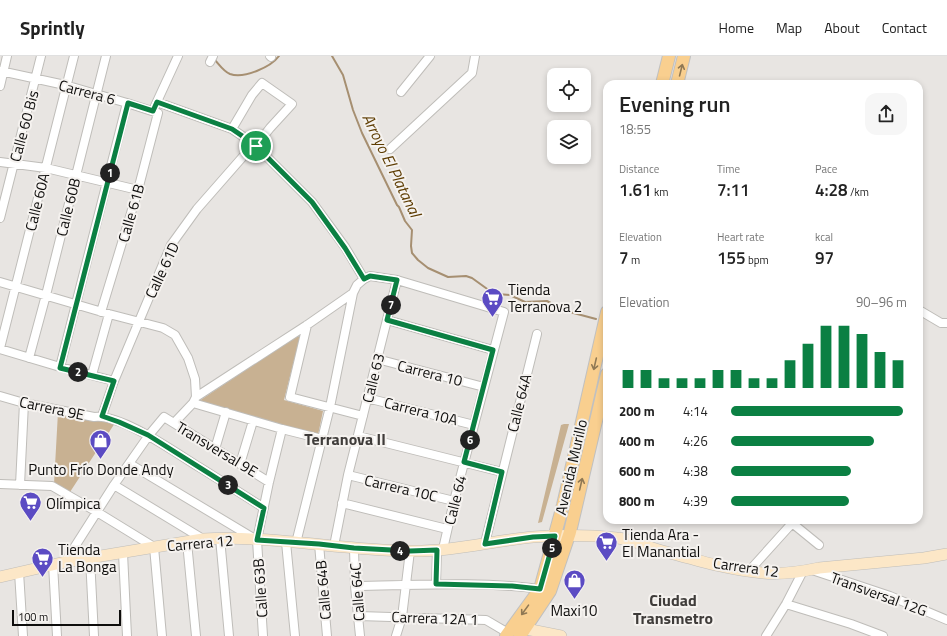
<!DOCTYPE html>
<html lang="en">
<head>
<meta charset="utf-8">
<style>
  body { margin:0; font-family:"Titillium Web",sans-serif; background:#f6f6f6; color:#222; height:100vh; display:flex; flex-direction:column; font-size:15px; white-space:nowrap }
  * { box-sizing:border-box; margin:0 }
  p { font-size:13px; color:#767676 }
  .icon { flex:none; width:22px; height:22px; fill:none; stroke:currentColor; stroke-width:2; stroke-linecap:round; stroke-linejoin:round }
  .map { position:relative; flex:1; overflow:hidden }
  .panel { position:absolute; left:603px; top:24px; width:320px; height:444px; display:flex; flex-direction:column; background:#fff; border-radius:12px; box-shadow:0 2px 6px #0003 }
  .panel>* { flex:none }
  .tools { position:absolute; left:547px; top:12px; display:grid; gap:8px }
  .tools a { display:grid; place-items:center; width:44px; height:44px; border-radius:8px; background:#fff; box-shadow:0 2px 6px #0003; font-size:20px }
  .scale { position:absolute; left:12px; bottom:10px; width:109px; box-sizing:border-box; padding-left:4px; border:2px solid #0e0d0c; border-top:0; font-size:11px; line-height:14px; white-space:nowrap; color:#0e0d0c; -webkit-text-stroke:3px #f5f2ef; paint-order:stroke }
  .pin { position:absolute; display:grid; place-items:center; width:34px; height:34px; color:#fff; margin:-17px; border:2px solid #fff; border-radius:50%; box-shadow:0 1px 4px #0007 }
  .km { position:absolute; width:20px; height:20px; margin:-10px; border-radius:50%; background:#222; color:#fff; font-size:11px; line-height:20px; text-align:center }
  .round { display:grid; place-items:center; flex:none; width:42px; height:42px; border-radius:12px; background:#f6f6f6 }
  .head { display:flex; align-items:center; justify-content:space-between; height:68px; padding:0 16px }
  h1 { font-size:22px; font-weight:600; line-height:30px }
  .figures { display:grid; grid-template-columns:repeat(3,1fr); gap:6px; height:68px; padding:4px 16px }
  .figures div { display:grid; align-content:center }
  .figures b { font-size:17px; font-weight:600 }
  .figures small { font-size:11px; font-weight:400 }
  .figures p { font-size:11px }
  .chart { height:112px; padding:8px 16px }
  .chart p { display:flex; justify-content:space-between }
  .chart svg { width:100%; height:72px; margin-top:4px; stroke:#0b8043; stroke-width:6 }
  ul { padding:0 16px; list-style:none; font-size:13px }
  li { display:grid; grid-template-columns:64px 48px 1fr; align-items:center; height:30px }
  li i { height:10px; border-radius:5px; background:#0b8043 }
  header { display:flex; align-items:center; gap:24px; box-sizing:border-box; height:56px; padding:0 20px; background:#fff; border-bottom:1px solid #e0e0e0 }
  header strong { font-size:19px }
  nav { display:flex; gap:22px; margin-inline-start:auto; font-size:14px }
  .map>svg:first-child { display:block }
  .green { fill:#c8b192 }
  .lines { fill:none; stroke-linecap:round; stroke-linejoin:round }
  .stream { stroke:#a68f71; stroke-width:2 }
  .street-casing { stroke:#bfbdb9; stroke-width:10 }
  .secondary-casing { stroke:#bfbdb9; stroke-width:12 }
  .primary-casing { stroke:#c0c0c0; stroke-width:14 }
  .street { stroke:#fff; stroke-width:8 }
  .secondary { stroke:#fce7c7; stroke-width:11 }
  .primary { stroke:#f9cf8f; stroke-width:12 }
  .oneway { stroke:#8f7854 }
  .route-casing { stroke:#fff; stroke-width:8 }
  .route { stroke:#0b8043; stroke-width:5 }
  .labels { text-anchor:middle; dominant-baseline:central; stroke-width:4; stroke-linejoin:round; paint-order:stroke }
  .street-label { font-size:15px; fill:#0e0d0c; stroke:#f5f2ef }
  .poi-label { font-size:15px; fill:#0e0d0c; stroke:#f5f2ef; text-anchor:start }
  .water-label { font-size:16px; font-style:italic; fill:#5d3c02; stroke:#f5f2ef }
  .neighbourhood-label { font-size:16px; font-weight:bold; fill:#3f3c3a; stroke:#f5f2ef }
</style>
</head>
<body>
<header>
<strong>Sprintly</strong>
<nav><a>Home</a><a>Map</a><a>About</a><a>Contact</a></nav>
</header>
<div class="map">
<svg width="947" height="580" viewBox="0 0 947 580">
  <rect width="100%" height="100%" fill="#e8e5e2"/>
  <path class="green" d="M301 277 284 344 323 355 318 379 196 347Z
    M58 356 115 367 70 436 54 428Z
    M564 368H569L542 466 538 467 561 369Z"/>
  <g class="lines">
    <path class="stream" d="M332 0 343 19 353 54 362 77 397 149 399 151 405 165 412 174 411 190 412 197 418 204 428 212 448 221 466 220 472 222 490 235 497 238 510 239 525 246 547 245 566 255 596 263
      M214 3C219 8 223 15 230 18 244 23 271 11 279 0"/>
    <defs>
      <path id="street" d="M270 0 271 1
        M210 6 213 0
        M0 15 65 29 127 47 158 57 138 134 101 256
        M0 30 7 0
        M401 36 430 0
        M157 46 232 73 254 88 312 146 345 191 364 223 370 220 397 224 504 256 454 445 443 493
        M155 50 178 0
        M232 73 252 39 262 27 292 48 270 72 256 90
        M390 93 472 17 475 0
        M0 106 46 112 138 134
        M0 162 41 0
        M0 226 109 258 163 272 175 279 188 302 195 323 196 341 193 347
        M919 254 941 267H947
        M387 264 493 294
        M307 269 290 341 363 360
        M0 292 74 0
        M0 293 60 311 114 325
        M29 302 46 239 106 0
        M377 303 484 331
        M60 311 127 47
        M92 319 109 258
        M0 340 24 347 94 361C120 357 176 397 199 411 220 424 242 438 264 452
        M196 341 307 269 353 237
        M367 342 474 369
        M102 360 114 325 171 189 197 153 254 88
        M174 367 193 347 282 373 322 383
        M358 380 502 416
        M215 393 226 356
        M130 408 255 483
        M240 408 253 365
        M348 419 454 445
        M0 428 52 430 97 456 154 491 162 580
        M20 429 24 347
        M114 429 203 483
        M342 447 447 473
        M792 467 819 489
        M220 482 229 580
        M187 486 196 580
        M286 486 295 580
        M296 487 330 351 353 237 357 229 364 223
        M485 487 537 278
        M319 488 327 580
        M334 490 348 419 397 224
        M354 492 355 530 360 580
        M123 497 127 580
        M90 502 94 580
        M65 506 114 429 149 379 164 361 269 426
        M53 508 57 580
        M812 514 890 540 947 564
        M749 515 795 464
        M19 516 23 580
        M436 528 437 494
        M355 530C417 529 479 525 540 533
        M786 548 851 568 883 580
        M359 560 486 564 508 577
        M263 580 257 484 269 426 282 373
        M396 580 402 561 410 495
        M766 580 786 548 803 515"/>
      <path id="secondary" d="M0 521 65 506 203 483C271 479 340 494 409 495 450 496 492 485 533 481 560 479 590 479 617 482 632 483 645 490 659 494 693 503 728 514 763 517 782 519 800 516 819 512L924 502 947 498
        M526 573 561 580"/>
      <path id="primary" d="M662 28 669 0
        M677 28 684 0
        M506 580 540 533 563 449 607 256
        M520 580 550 535 570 476 607 318"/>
    </defs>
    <use href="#street" class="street-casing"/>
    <use href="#secondary" class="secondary-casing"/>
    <use href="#primary" class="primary-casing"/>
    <use href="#street" class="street"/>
    <use href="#secondary" class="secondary"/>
    <use href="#primary" class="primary"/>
  </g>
  <defs><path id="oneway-shaft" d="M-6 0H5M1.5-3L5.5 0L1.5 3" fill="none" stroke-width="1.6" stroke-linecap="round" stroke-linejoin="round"/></defs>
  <g class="oneway">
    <use href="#oneway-shaft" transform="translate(681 14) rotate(-76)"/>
    <use href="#oneway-shaft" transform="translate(595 308) rotate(103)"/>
    <use href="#oneway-shaft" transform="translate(581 428) rotate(-77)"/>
    <use href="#oneway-shaft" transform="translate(525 554) rotate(126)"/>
  </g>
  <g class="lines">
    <defs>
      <path id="route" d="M157 46 232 73 254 88 312 146 345 192 364 223 370 220 397 224 387 264 493 294 464 406 502 416 485 488 533 481 555 480 540 533 512 530 436 528 437 494 410 495 354 492 319 488 257 484 264 452 148 379 119 366 102 360 114 325 60 312 128 47 153 55Z"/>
    </defs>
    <use href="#route" class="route-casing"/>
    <use href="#route" class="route"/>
  </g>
  <defs>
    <symbol id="supermarket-pin" viewBox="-11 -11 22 30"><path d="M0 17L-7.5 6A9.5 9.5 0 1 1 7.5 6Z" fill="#5b4bc3" stroke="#f5f2ef"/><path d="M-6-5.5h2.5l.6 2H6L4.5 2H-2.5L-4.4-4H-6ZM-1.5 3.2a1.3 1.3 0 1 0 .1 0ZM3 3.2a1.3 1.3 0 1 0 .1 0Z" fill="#fff"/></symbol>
    <symbol id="shop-pin" viewBox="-11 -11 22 30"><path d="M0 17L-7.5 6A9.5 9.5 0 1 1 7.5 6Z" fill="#5b4bc3" stroke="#f5f2ef"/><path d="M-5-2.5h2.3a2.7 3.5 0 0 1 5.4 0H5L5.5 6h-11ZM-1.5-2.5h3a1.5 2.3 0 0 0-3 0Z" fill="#fff"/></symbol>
  </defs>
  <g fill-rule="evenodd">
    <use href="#supermarket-pin" x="480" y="230" width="25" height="34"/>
    <use href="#shop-pin" x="88" y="372" width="25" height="34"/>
    <use href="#supermarket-pin" x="18" y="434" width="25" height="34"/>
    <use href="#supermarket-pin" x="594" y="474" width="25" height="34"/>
    <use href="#supermarket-pin" x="30" y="490" width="25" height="34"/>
    <use href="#shop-pin" x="562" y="512" width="25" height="34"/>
  </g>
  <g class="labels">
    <g class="street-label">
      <text transform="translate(87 36) rotate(15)">Carrera 6</text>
      <text transform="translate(24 70) rotate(-75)">Calle 60 Bis</text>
      <text transform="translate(37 146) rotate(-76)">Calle 60A</text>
      <text transform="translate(68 151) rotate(-76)">Calle 60B</text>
      <text transform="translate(131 157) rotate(-74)">Calle 61B</text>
      <text transform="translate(162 214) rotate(-65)">Calle 61D</text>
      <text transform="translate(430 317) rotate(14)">Carrera 10</text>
      <text transform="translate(373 322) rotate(-76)">Calle 63</text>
      <text transform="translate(519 347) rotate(-76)">Calle 64A</text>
      <text transform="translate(52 352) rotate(12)">Carrera 9E</text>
      <text transform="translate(421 355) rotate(14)">Carrera 10A</text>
      <text transform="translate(217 393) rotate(31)">Transversal 9E</text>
      <text transform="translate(571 411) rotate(-77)">Avenida Murillo</text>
      <text transform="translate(401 432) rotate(13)">Carrera 10C</text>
      <text transform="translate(455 444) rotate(-76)">Calle 64</text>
      <text transform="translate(200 487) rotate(-5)">Carrera 12</text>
      <text transform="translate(746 511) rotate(8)">Carrera 12</text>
      <text transform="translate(260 532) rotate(-94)">Calle 63B</text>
      <text transform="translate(323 534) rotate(-95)">Calle 64B</text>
      <text transform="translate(357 536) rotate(-94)">Calle 64C</text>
      <text transform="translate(879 538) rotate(20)">Transversal 12G</text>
      <text transform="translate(435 562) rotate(2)">Carrera 12A 1</text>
    </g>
    <g class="poi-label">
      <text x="508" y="233">Tienda<tspan x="508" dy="17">Terranova 2</tspan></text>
      <text x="101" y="413" text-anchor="middle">Punto Frío Donde Andy</text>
      <text x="46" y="447">Olímpica</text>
      <text x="622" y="478">Tienda Ara -<tspan x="622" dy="17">El Manantial</tspan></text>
      <text x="58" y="493">Tienda<tspan x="58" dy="17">La Bonga</tspan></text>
      <text x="574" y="554" text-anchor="middle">Maxi10</text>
    </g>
    <g class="water-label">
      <text transform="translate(392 109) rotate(64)">Arroyo El Platanal</text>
    </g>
    <g class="neighbourhood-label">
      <text x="345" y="383">Terranova II</text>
      <text x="673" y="544">Ciudad<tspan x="673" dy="18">Transmetro</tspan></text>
    </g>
  </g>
</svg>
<div class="tools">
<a><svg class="icon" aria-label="locate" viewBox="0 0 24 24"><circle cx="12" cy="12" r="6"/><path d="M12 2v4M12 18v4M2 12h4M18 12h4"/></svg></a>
<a><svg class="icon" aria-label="layers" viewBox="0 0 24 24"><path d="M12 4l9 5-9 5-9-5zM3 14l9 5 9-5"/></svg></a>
</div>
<div class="scale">100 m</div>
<div class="pin" style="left:256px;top:90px;background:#1e9e55"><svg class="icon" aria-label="arrive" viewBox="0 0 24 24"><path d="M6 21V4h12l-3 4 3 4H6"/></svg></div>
<b class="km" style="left:110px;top:117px">1</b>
<b class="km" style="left:78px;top:316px">2</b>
<b class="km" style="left:228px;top:429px">3</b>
<b class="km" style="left:400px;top:495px">4</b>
<b class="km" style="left:552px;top:492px">5</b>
<b class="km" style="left:470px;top:384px">6</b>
<b class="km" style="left:391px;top:249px">7</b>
<section class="panel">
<div class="head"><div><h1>Evening run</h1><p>18:55</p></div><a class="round"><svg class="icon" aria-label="share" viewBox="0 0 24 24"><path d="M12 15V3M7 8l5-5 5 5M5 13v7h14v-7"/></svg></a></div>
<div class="figures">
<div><p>Distance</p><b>1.61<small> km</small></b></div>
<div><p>Time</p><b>7:11</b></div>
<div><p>Pace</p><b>4:28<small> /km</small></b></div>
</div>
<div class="figures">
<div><p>Elevation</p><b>7<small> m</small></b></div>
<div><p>Heart rate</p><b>155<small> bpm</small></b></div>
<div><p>kcal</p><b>97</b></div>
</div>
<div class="chart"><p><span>Elevation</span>90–96 m</p>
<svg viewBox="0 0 160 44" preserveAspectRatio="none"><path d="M5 44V33M15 44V33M25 44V38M35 44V38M45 44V38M55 44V33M65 44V33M75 44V38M85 44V38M95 44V27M105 44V17M115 44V6M125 44V6M135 44V11M145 44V22M155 44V27"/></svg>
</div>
<ul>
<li><b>200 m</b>4:14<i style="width:98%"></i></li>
<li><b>400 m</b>4:26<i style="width:81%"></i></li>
<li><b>600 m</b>4:38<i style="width:68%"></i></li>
<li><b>800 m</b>4:39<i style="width:67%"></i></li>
</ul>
</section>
</div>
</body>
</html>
